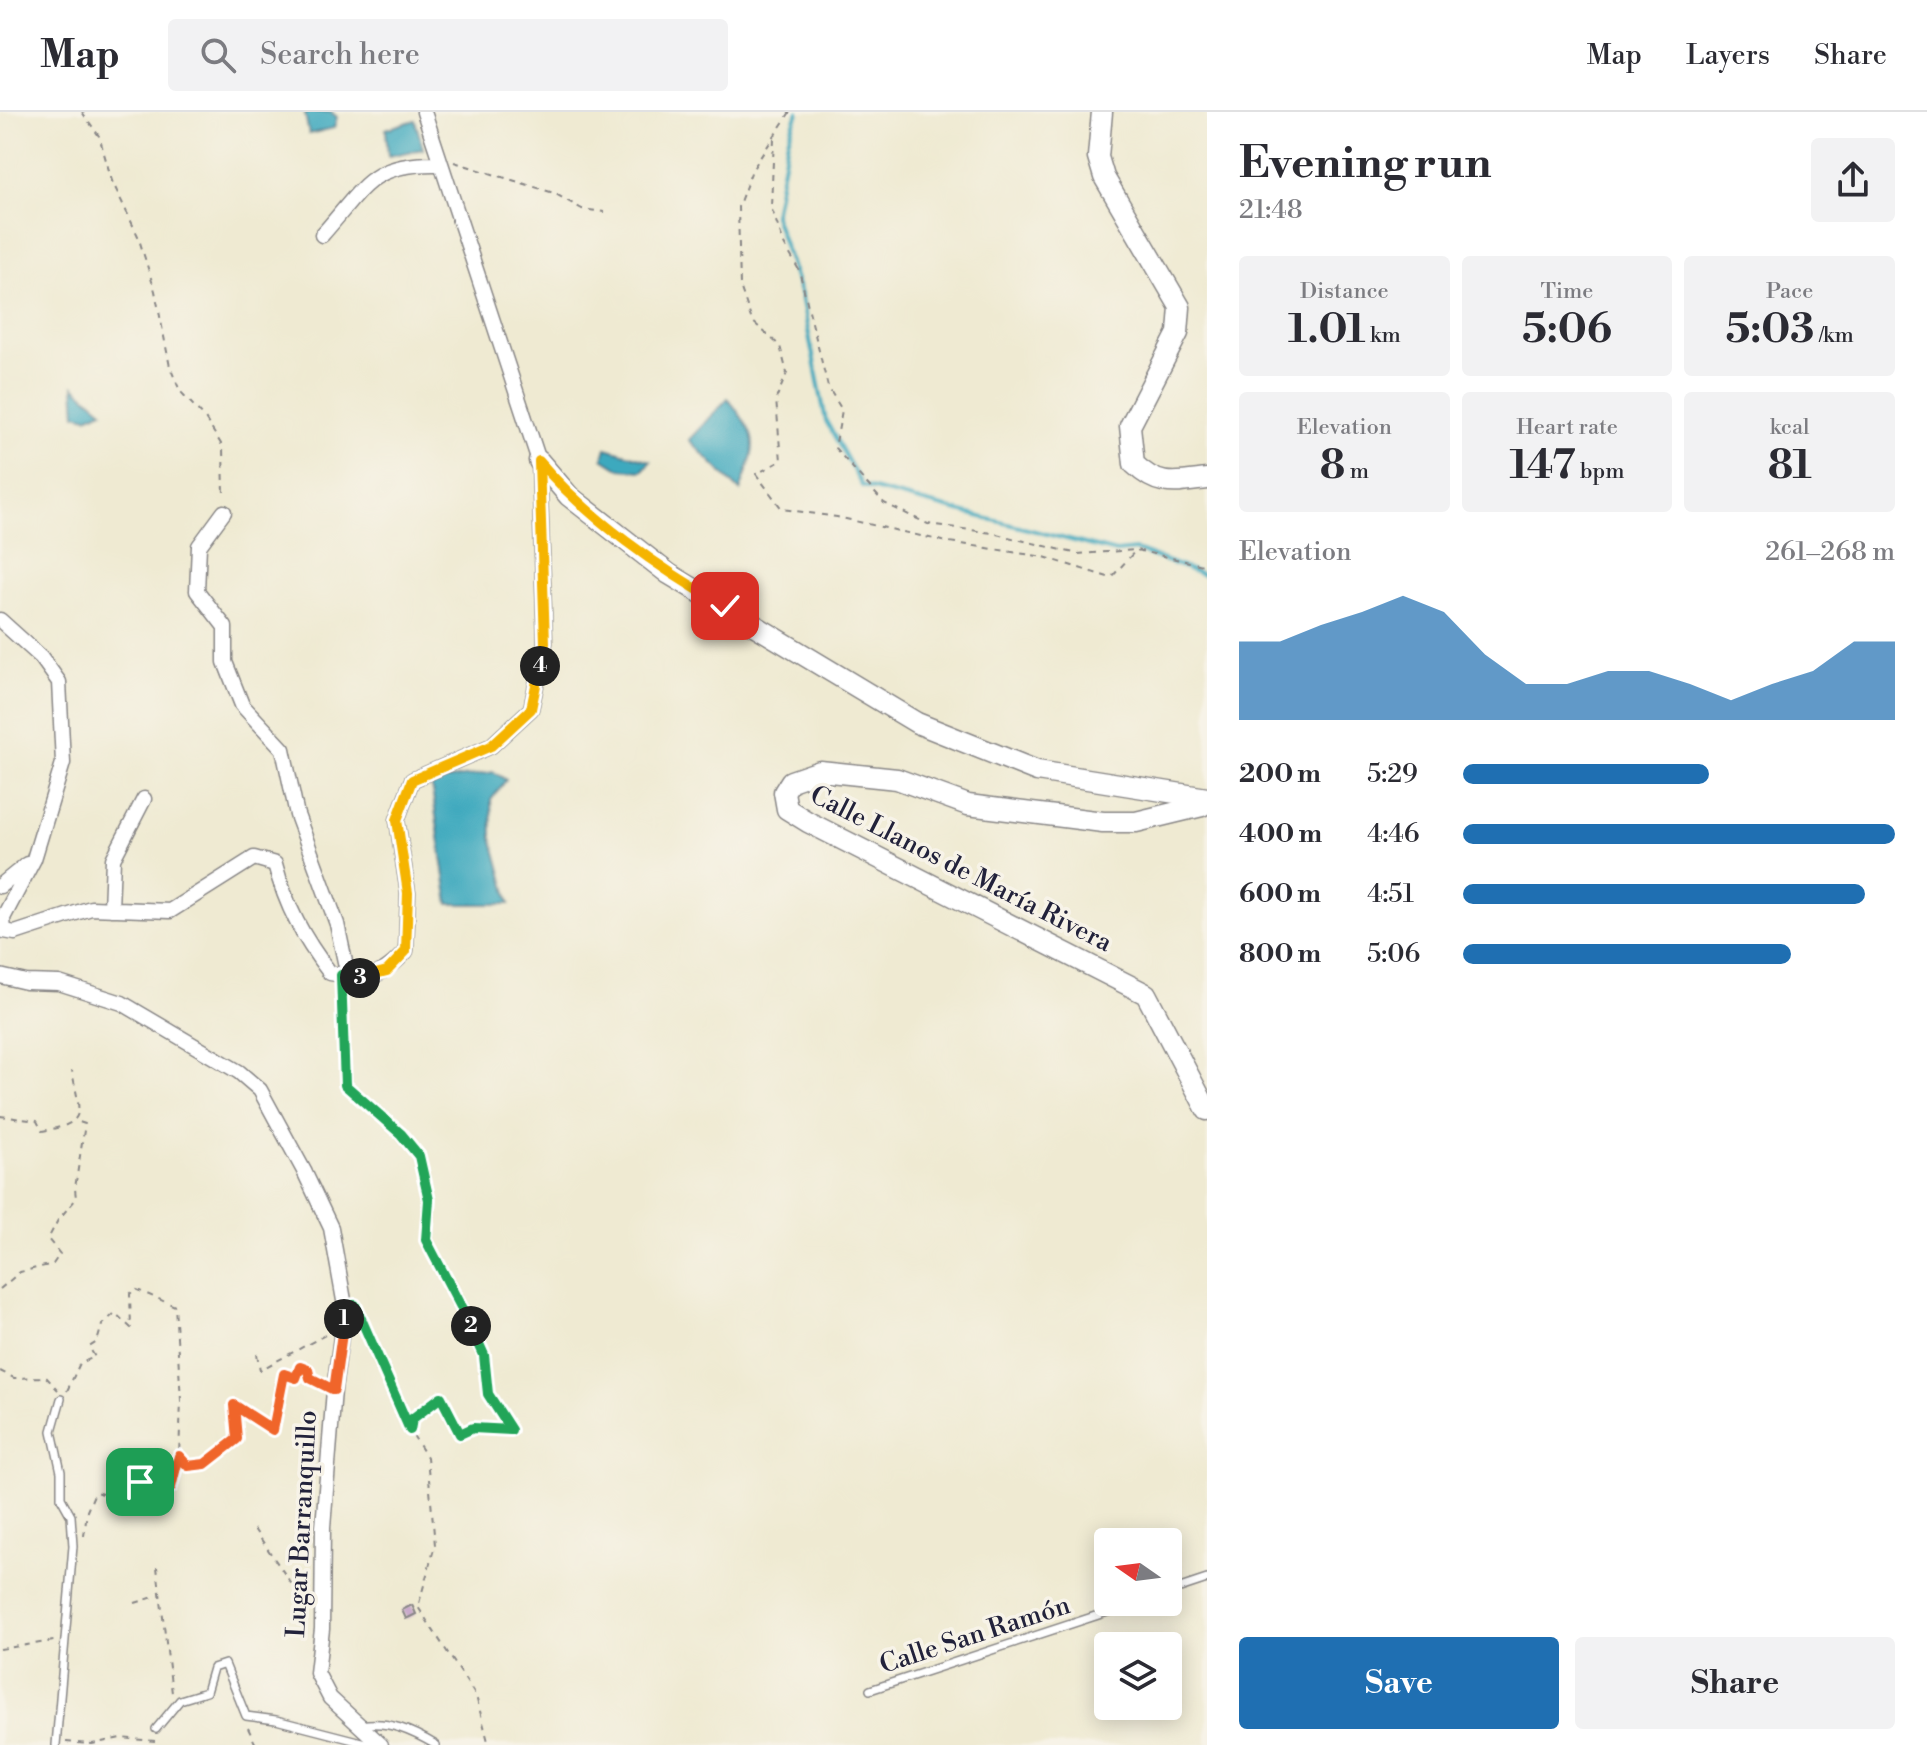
<!DOCTYPE html>
<html lang="en">
<head>
<meta charset="utf-8">
<style>
  body { margin:0; font-family:"Libre Bodoni",serif; background:#f2f2f3; color:#2b2b33; height:100vh; display:flex; flex-direction:column; font-size:30px; white-space:nowrap }
  * { box-sizing:border-box; margin:0 }
  p { font-size:26px; color:#7c7c81 }
  .icon { flex:none; width:44px; height:44px; fill:none; stroke:currentColor; stroke-width:2; stroke-linecap:round; stroke-linejoin:round }
  .map { position:relative; flex:1; overflow:hidden }
  .drawer { display:flex; flex-direction:column; background:#fff; width:720px }
  .drawer>* { flex:none }
  .needle { width:52px; rotate:284deg }
  .buttons { position:absolute; left:1094px; top:1416px; display:grid; gap:16px }
  .buttons a { display:grid; place-items:center; width:88px; height:88px; border-radius:8px; background:#fff; box-shadow:0 4px 20px #0003; font-size:40px }
  .pin { position:absolute; display:grid; place-items:center; width:68px; height:68px; color:#fff; margin:-34px; border-radius:16px; box-shadow:0 4px 12px #0006 }
  .km { position:absolute; width:40px; height:40px; margin:-20px; border-radius:50%; background:#222; color:#fff; font-size:22px; line-height:40px; text-align:center }
  .round { display:grid; place-items:center; flex:none; width:84px; height:84px; border-radius:8px; background:#f2f2f3 }
  .overview { display:flex; align-items:center; justify-content:space-between; height:136px; padding:0 32px }
  h1 { font-size:44px; font-weight:700; line-height:60px }
  .stats { display:grid; grid-template-columns:repeat(3,1fr); gap:12px; height:136px; padding:8px 32px }
  .stats div { display:grid; align-content:center; border-radius:8px; background:#f2f2f3; text-align:center }
  .stats b { font-size:40px; font-weight:700 }
  .stats small { font-size:22px; font-weight:400 }
  .stats p { font-size:22px }
  .chart { height:224px; padding:16px 32px }
  .chart p { display:flex; justify-content:space-between }
  .chart svg { width:100%; height:144px; margin-top:8px; fill:#1f6fb2; opacity:.7 }
  .button { display:flex; gap:16px; margin-top:auto; padding:16px 32px }
  .button a { flex:1; height:92px; border-radius:8px; background:#1f6fb2; color:#fff; font-size:32px; font-weight:700; line-height:92px; text-align:center }
  .button a+a { background:#f2f2f3; color:#2b2b33 }
  ul { padding:0 32px; list-style:none; font-size:26px }
  li { display:grid; grid-template-columns:128px 96px 1fr; align-items:center; height:60px }
  li i { height:20px; border-radius:10px; background:#1f6fb2 }
  header { display:flex; align-items:center; gap:48px; box-sizing:border-box; height:112px; padding:0 40px; background:#fff; border-bottom:2px solid #e1e1e2 }
  header strong { font-size:38px }
  nav { display:flex; gap:44px; margin-inline-start:auto; font-size:28px }
  .search { width:560px; height:72px; background:#f2f2f3; display:flex; align-items:center; gap:20px; box-sizing:border-box; padding:0 28px; border-radius:8px; color:#7c7c81; font-size:30px }
  main { display:flex; flex:1; min-height:0 }
  .map>svg:first-child { display:block }
  .water { fill:#3ea9be; stroke:#30667c; stroke-width:2 }
  .lines { fill:none; stroke-linecap:round; stroke-linejoin:round }
  .stream { stroke:#3ea9be; stroke-width:4 }
  .building { fill:#c9a9cc }
  .lane-casing { stroke:#888686; stroke-width:10 }
  .street-casing { stroke:#888686; stroke-width:17 }
  .secondary-casing { stroke:#888686; stroke-width:23 }
  .path { stroke:#888686; stroke-width:2; stroke-dasharray:6 6; stroke-linecap:butt }
  .lane { stroke:#fff; stroke-width:7 }
  .street { stroke:#fff; stroke-width:14 }
  .secondary { stroke:#fff; stroke-width:20 }
  .split-1-casing { stroke:#fff; stroke-width:16 }
  .split-2-casing { stroke:#fff; stroke-width:16 }
  .split-3-casing { stroke:#fff; stroke-width:16 }
  .split-4-casing { stroke:#fff; stroke-width:16 }
  .split-5-casing { stroke:#fff; stroke-width:16 }
  .split-1 { stroke:#f0652b; stroke-width:10 }
  .split-2 { stroke:#22a559; stroke-width:10 }
  .split-3 { stroke:#22a559; stroke-width:10 }
  .split-4 { stroke:#f5b400; stroke-width:10 }
  .split-5 { stroke:#f5b400; stroke-width:10 }
  .labels { text-anchor:middle; dominant-baseline:central; stroke-width:7; stroke-linejoin:round; paint-order:stroke }
  .street-label { font-size:26px; fill:#22223b; stroke:#f7f3e8 }
</style>
</head>
<body>
<header>
<strong>Map</strong>
<div class="search"><svg class="icon" aria-label="search" viewBox="0 0 24 24"><circle cx="10" cy="10" r="6"/><path d="M15 15l6 6"/></svg>Search here</div>
<nav><a>Map</a><a>Layers</a><a>Share</a></nav>
</header>
<main>
<div class="map">
<svg width="1207" height="1633" viewBox="0 0 1207 1633">
  <rect width="100%" height="100%" fill="#f7f3e8"/>
  <filter id="ink" filterUnits="userSpaceOnUse"><feTurbulence type="fractalNoise" baseFrequency=".0125" numOctaves="2"/><feDisplacementMap in="SourceGraphic" scale="16" xChannelSelector="R" yChannelSelector="G"/><feConvolveMatrix kernelMatrix="1 2 1 2 8 2 1 2 1" color-interpolation-filters="sRGB"/></filter>
  <filter id="wash" filterUnits="userSpaceOnUse"><feTurbulence type="fractalNoise" baseFrequency=".006" numOctaves="4" result="noise"/><feDisplacementMap in="SourceGraphic" scale="32" xChannelSelector="R" yChannelSelector="G"/><feGaussianBlur stdDeviation="1.8" result="paint"/><feColorMatrix in="noise" values="0 0 0 0 0 0 0 0 0 0 0 0 0 0 0 0 0 1.4 0 .05"/><feComposite in="paint" operator="in"/></filter>
  <g filter="url(#wash)">
    <rect width="100%" height="100%" fill="#efead2"/>
    <path class="water" d="M308 0H331L337 5 334 16 309 22 305 2Z
      M415 8 423 37 388 44 386 17Z
      M74 274 103 298 87 305 76 302Z
      M728 286C760 330 758 328 740 379L689 328Z
      M606 336 651 349 642 359 620 357 603 346Z
      M494 660 506 668 491 688 492 725 510 792H449L431 670Z"/>
    <g class="lines">
      <path class="stream" d="M798 0 788 28 774 103 801 183 826 309 862 374 1116 440 1136 438 1207 464"/>
    </g>
    <g id="blocks">
      <path class="building" d="M412 1493 416 1502 406 1507 402 1498Z"/>
    </g>
  </g>
  <g filter="url(#ink)">
    <use href="#blocks" fill-opacity="0" stroke="#888686" stroke-width="2"/>
    <g class="lines">
      <defs>
        <path id="lane" d="M1168 1480 1207 1467
          M870 1578 1138 1490
          M361 1613C389 1608 412 1619 436 1633
          M156 1617 180 1588 206 1580 213 1556 225 1552 246 1604 276 1608 373 1633
          M56 1633 73 1434 71 1404 61 1386V1360L52 1319 61 1287"/>
        <path id="street" d="M322 123C365 75 370 50 440 52
          M224 400 199 434 197 479 225 515V550L242 593 283 637 297 703 337 812 348 864
          M0 508 41 545 59 570 63 651 34 747 3 806 4 819 15 821 91 796 170 799 254 746 275 752C286 794 303 826 330 861 367 868 380 868 406 839L408 781 397 708 412 668 491 634 531 597 545 531 539 349 424 0
          M0 774 27 752
          M111 797 113 747 144 687
          M0 864 26 870 59 871 122 891 239 960 260 978 304 1059 331 1116 345 1194 334 1278 323 1415 322 1517 317 1561 330 1586 381 1633"/>
        <path id="secondary" d="M1102 0 1098 45 1104 65 1180 195 1178 221 1130 314 1134 352C1159 376 1174 371 1207 367
          M539 349 569 384 669 462 917 611 1037 659 1207 686
          M1207 686 1202 694 1136 710H1103L968 693 897 667 820 659 791 669 784 680 787 697 808 710 1146 882 1207 998"/>
      </defs>
      <use href="#lane" class="lane-casing"/>
      <use href="#street" class="street-casing"/>
      <use href="#secondary" class="secondary-casing"/>
      <path class="path" d="M82 0 99 24 112 69 138 124 155 179 170 255 180 279 204 305 223 335 224 384
        M790 0 752 58 738 95 740 174 752 209 780 234 787 261 776 287 781 349 756 362 782 397 837 405 943 429 1044 445 1111 466 1136 438 1207 454
        M774 26 771 95 784 132 799 158 828 275 842 298 835 336 884 391 928 412 992 421 1078 442 1136 438
        M454 50 554 81 582 97 604 100
        M342 876 345 973 401 1022 419 1044 429 1088 426 1128 484 1243 488 1282 511 1318 473 1316 460 1322 441 1285 412 1307 410 1318
        M0 1004 37 1009 42 1019C89 1011 80 1002 72 959
        M0 1177 20 1160 53 1152 60 1142 48 1127 58 1108 76 1087 75 1076 85 1012 76 1009
        M359 1203 405 1311 427 1345 435 1433 418 1495 476 1584 489 1633
        M257 1242 260 1258 327 1222
        M0 1259 14 1266 46 1265 58 1278
        M67 1279 80 1251 95 1245 89 1235 97 1230 102 1213 115 1201 131 1216 130 1182 135 1177 175 1194 181 1288 179 1344 188 1354 205 1352 237 1327 234 1293 273 1318 284 1262 296 1266 300 1255 308 1258 310 1266 319 1271
        M254 1417 308 1496
        M84 1424 87 1399 95 1380 106 1383 110 1358 119 1375 130 1380 140 1370 150 1372 158 1368 171 1375 179 1345
        M157 1455 172 1581
        M135 1491 157 1484
        M0 1537 54 1529
        M248 1616 256 1633
        M66 1630 92 1632 121 1626 155 1629"/>
      <use href="#lane" class="lane"/>
      <use href="#street" class="street"/>
      <use href="#secondary" class="secondary"/>
    </g>
  </g>
  <g class="lines" filter="url(#ink)">
    <defs>
      <path id="split-1" d="M140 1370 150 1372 158 1368 171 1375 179 1344 188 1354 205 1352 237 1327 234 1293 273 1318 284 1262 296 1266 300 1255 308 1258 310 1266 334 1278 344 1207"/>
      <path id="split-2" d="M344 1207 345 1194 355 1193 410 1318 412 1307 441 1285 460 1322 473 1316 511 1318 488 1282 484 1243 471 1214"/>
      <path id="split-3" d="M360 866 341 863 345 973 401 1022 419 1044 429 1088 426 1128 471 1214"/>
      <path id="split-4" d="M360 866 387 859 406 839 408 781 397 708 412 668 491 634 531 597 540 554"/>
      <path id="split-5" d="M540 554 545 531 539 349C587 406 660 457 725 494"/>
    </defs>
    <use href="#split-1" class="split-1-casing"/>
    <use href="#split-2" class="split-2-casing"/>
    <use href="#split-3" class="split-3-casing"/>
    <use href="#split-4" class="split-4-casing"/>
    <use href="#split-5" class="split-5-casing"/>
    <use href="#split-1" class="split-1"/>
    <use href="#split-2" class="split-2"/>
    <use href="#split-3" class="split-3"/>
    <use href="#split-4" class="split-4"/>
    <use href="#split-5" class="split-5"/>
  </g>
  <g class="labels">
    <g class="street-label">
      <text transform="translate(961 757) rotate(27)">Calle Llanos de María Rivera</text>
      <text transform="translate(302 1412) rotate(-87)">Lugar Barranquillo</text>
      <text transform="translate(975 1523) rotate(-18)">Calle San Ramón</text>
    </g>
  </g>
</svg>
<div class="buttons">
<a><svg class="needle" viewBox="-14 -14 28 28"><path d="M0-13l5 13h-10z" fill="#e53935"/><path d="M0 13l5-13h-10z" fill="#7c7c81"/></svg></a>
<a><svg class="icon" aria-label="layers" viewBox="0 0 24 24"><path d="M12 4l9 5-9 5-9-5zM3 14l9 5 9-5"/></svg></a>
</div>
<div class="pin" style="left:140px;top:1370px;background:#1e9e55"><svg class="icon" aria-label="arrive" viewBox="0 0 24 24"><path d="M6 21V4h12l-3 4 3 4H6"/></svg></div>
<div class="pin" style="left:725px;top:494px;background:#d93025"><svg class="icon" aria-label="check" viewBox="0 0 24 24"><path d="M5 12l5 5 9-10"/></svg></div>
<b class="km" style="left:344px;top:1207px">1</b>
<b class="km" style="left:471px;top:1214px">2</b>
<b class="km" style="left:360px;top:866px">3</b>
<b class="km" style="left:540px;top:554px">4</b>
</div>
<section class="drawer">
<div class="overview"><div><h1>Evening run</h1><p>21:48</p></div><a class="round"><svg class="icon" aria-label="share" viewBox="0 0 24 24"><path d="M12 15V3M7 8l5-5 5 5M5 13v7h14v-7"/></svg></a></div>
<div class="stats">
<div><p>Distance</p><b>1.01<small> km</small></b></div>
<div><p>Time</p><b>5:06</b></div>
<div><p>Pace</p><b>5:03<small> /km</small></b></div>
</div>
<div class="stats">
<div><p>Elevation</p><b>8<small> m</small></b></div>
<div><p>Heart rate</p><b>147<small> bpm</small></b></div>
<div><p>kcal</p><b>81</b></div>
</div>
<div class="chart"><p><span>Elevation</span>261–268 m</p>
<svg viewBox="0 0 160 44" preserveAspectRatio="none"><path d="M0 44V20L10 20L20 15L30 11L40 6L50 11L60 24L70 33L80 33L90 29L100 29L110 33L120 38L130 33L140 29L150 20L160 20V44z"/></svg>
</div>
<ul>
<li><b>200 m</b>5:29<i style="width:57%"></i></li>
<li><b>400 m</b>4:46<i style="width:100%"></i></li>
<li><b>600 m</b>4:51<i style="width:93%"></i></li>
<li><b>800 m</b>5:06<i style="width:76%"></i></li>
</ul>
<div class="button"><a>Save</a><a>Share</a></div>
</section>
</main>
</body>
</html>
